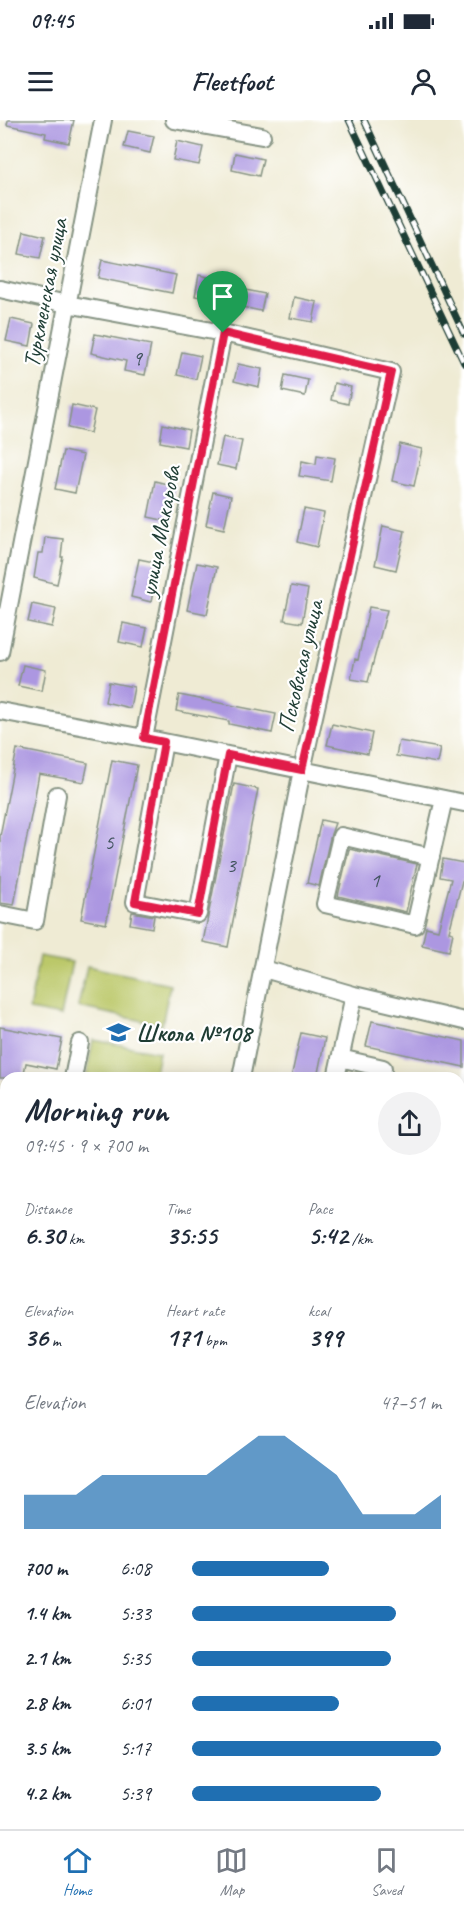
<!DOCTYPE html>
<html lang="en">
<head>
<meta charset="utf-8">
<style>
  body { margin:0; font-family:Caveat,sans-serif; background:#f2f2f3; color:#1f2937; height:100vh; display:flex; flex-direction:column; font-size:22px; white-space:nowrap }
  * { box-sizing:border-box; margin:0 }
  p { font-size:20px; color:#747a83 }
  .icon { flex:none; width:33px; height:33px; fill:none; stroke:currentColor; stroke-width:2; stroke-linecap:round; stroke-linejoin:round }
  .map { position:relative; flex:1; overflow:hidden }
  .details { position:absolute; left:0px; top:952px; width:465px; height:758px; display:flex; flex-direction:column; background:#fff; border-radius:18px 18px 0 0; box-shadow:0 3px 15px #0003 }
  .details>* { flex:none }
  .pin { position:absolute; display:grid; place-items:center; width:51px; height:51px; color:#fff; margin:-62px -26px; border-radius:50% 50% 50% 0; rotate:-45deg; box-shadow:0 0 6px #0007 }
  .pin .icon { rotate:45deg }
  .round { display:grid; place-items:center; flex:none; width:63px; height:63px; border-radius:32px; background:#f2f2f3 }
  .headline { display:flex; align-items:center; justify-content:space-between; height:102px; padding:0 24px }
  h1 { font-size:33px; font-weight:600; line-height:45px }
  .metrics { display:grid; grid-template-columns:repeat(3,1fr); gap:9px; height:102px; padding:6px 24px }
  .metrics div { display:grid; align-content:center }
  .metrics b { font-size:26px; font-weight:600 }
  .metrics small { font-size:16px; font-weight:400 }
  .metrics p { font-size:16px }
  .chart { height:168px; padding:12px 24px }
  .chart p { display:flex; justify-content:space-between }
  .chart svg { width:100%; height:108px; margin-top:6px; fill:#1f6fb2; opacity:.7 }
  ul { padding:0 24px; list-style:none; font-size:20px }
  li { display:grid; grid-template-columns:96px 72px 1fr; align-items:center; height:45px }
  li i { height:15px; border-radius:8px; background:#1f6fb2 }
  .status { display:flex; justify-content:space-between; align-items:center; height:42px; padding:0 30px; background:#fff; direction:ltr }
  .status svg { height:16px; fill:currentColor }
  header { display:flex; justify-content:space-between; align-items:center; height:78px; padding:0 24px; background:#fff; font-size:27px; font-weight:600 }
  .tab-bar { display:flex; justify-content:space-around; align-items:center; height:84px; border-top:2px solid #e0e1e3; background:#fff; font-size:16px; color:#747a83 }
  .tab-bar a { display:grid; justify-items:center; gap:3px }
  .tab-bar .current { color:#1f6fb2 }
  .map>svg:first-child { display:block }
  .green { fill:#bbc869; stroke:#6d824e; stroke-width:1.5 }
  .forest { fill:#94ac5d; stroke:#5a7448; stroke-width:1.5 }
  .building { fill:#ac97e1 }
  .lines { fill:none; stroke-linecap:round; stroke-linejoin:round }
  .minor-casing { stroke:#879484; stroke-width:20 }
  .major-casing { stroke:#879484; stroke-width:24 }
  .minor { stroke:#fff; stroke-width:16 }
  .major { stroke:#fff; stroke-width:21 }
  .rail-casing { stroke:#1f3d34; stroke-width:7 }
  .rail { stroke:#fff; stroke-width:4.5; stroke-dasharray:14; stroke-linecap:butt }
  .route-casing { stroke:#fff; stroke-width:12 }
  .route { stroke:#e11d48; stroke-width:8 }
  .labels { text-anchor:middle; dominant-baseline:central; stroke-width:4.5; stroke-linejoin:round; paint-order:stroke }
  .number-label { font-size:21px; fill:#42545f }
  .street-label { font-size:24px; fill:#1f3d34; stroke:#fff }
  .poi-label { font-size:24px; font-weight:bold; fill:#1f3d34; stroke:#fff; text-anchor:start }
</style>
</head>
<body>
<div class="status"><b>09:45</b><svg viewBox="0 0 49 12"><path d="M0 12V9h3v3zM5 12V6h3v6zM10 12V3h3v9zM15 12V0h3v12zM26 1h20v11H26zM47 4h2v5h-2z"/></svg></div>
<header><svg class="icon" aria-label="menu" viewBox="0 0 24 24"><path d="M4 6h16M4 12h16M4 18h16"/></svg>Fleetfoot<svg class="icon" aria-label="person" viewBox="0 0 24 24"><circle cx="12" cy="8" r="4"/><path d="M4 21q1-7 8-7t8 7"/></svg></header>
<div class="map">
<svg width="464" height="1709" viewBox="0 0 464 1709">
  <rect width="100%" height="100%" fill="#fff"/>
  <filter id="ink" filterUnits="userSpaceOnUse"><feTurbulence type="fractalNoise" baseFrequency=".0167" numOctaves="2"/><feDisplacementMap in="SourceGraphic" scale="12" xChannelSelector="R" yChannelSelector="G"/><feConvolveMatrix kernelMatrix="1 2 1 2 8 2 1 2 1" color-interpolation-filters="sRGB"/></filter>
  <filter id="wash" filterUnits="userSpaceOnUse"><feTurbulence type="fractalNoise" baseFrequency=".008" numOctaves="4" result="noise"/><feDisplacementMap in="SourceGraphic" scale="24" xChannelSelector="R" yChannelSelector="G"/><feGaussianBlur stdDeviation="1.35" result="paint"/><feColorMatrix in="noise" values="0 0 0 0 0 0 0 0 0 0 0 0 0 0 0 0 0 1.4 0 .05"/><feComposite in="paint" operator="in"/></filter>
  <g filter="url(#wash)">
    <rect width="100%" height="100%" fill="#efebd4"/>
    <path class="green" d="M39 836 72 842 61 896 29 890Z
      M87 846 170 864 162 905 78 887Z
      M93 920 159 932 154 958H86Z"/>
    <path class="forest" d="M0 1409H6V1486L0 1485Z"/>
    <g id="blocks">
      <path class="building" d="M8 0H74L69 23 45 18 46 13 7 5Z
        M128 11 154 16 150 33 124 27Z
        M177 21 203 27 199 45 173 40Z
        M235 33 263 39 259 56 232 50Z
        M24 111 45 116 40 138 19 134Z
        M102 140 176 155 172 173 98 158Z
        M199 155 220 160 216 180 195 176Z
        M246 170 265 174 261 191 242 187Z
        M294 177 317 182 313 202 290 198Z
        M11 199 34 204 30 226 6 221Z
        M95 214 151 225 145 255 124 251 126 241 91 233Z
        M182 232 201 236 196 259 177 255Z
        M238 244 262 249 259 267 234 261Z
        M285 255 308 260 305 276 282 271Z
        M334 263 351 267 348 284 331 280Z
        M72 285 95 290 90 313 68 308Z
        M163 304 189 310 186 327 160 322Z
        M223 317 242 321 236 349 217 345Z
        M400 324 422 329 414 366 392 361Z
        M63 331 83 335 75 373 55 369Z
        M317 335 335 338 331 361 299 356 302 341 316 344Z
        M155 361 175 366 167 401 148 397Z
        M213 372 231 376 224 409 206 405Z
        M304 389 324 393 317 427 297 422Z
        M383 406 405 411 396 450 375 445Z
        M45 417 63 419 61 437H63L57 464 34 458 38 433H43Z
        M139 439 159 443 151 482 131 477Z
        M197 443 217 447 207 494 187 490Z
        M291 466 308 469 302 503 284 500Z
        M32 484 56 489 52 507 28 502Z
        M369 487 387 490 368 562 351 559 355 539 358 540Z
        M123 503 147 508 143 527 119 522Z
        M23 545 46 550 42 571 18 566Z
        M109 562 134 567 130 588 105 582Z
        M179 575 276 594 272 613 229 604V601L176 591Z
        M332 604 372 613 368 634 327 625Z
        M399 621 440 628 437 643 396 636Z
        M17 629 88 643 84 662 39 654 14 785 0 783V716Z
        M112 640 137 645 106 804 81 799Z
        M234 664 258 669 228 827 203 822Z
        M321 700 335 703 331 714 319 766 307 763Z
        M349 729 417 744 406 792 338 776Z
        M443 739 464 743V761H462L449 812 453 813 449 831 422 825 426 807 438 810 451 759 440 757Z
        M132 792 154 796 152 808 130 804Z
        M372 901 464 921V947L366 926Z
        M0 907 62 919 56 949 26 943 23 958H0Z
        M301 913 325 918 317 958H291Z"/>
    </g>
  </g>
  <g filter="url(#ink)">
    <use href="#blocks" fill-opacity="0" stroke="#879484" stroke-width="1.5"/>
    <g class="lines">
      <defs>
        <path id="minor" d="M174 0 262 16
          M0 169 67 184 223 213 391 252 302 650 241 958
          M0 532 103 0
          M0 591 144 618 464 683
          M144 618 223 213
          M164 622 135 782 198 794 228 635
          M431 737 341 716 325 784 415 805 444 679
          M0 794 35 801 57 675
          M264 849 354 875 464 901
          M340 938 383 948 382 958
          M73 958 80 923
          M336 958 354 875
          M459 998 464 999
          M0 1043 3 1030 0 981
          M459 1059 464 1061
          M0 1107 4 1089
          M459 1148 464 1125
          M0 1201 6 1202
          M0 1268 6 1269
          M459 1288 464 1289
          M0 1326 6 1328
          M459 1357 464 1356
          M459 1460 464 1455
          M459 1610 464 1611
          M0 1698 6 1699
          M25 1704 45 1709
          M301 1709 303 1704"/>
        <path id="major" d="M0 1510 6 1511
          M0 1535 6 1536
          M459 1548H464
          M459 1578H464"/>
      </defs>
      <use href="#minor" class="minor-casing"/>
      <use href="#major" class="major-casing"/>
      <use href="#minor" class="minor"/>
      <use href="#major" class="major"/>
      <defs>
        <path id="rail" d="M349 0 464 243
          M364 0 464 214"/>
      </defs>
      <use href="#rail" class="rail-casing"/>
      <use href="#rail" class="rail"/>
    </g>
  </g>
  <g class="lines" filter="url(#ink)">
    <defs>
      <path id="route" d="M223 213 391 252 302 650 228 635 198 794 135 782 164 622 144 618Z"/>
    </defs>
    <use href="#route" class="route-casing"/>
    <use href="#route" class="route"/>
  </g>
  <defs>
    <symbol id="school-bare" viewBox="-9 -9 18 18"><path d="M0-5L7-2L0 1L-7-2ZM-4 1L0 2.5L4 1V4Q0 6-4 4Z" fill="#1f6fb2" stroke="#fff" stroke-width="2.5" paint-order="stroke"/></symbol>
  </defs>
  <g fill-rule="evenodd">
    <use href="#school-bare" x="102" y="896" width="33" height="33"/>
  </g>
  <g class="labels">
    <g class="number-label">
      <text x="137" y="238">9</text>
      <text x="109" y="722">5</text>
      <text x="231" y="745">3</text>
      <text x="375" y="760">1</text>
    </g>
    <g class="street-label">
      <text transform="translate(45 173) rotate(-79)">Туркменская улица</text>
      <text transform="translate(160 411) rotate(-79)">улица Макарова</text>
      <text transform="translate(300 546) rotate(-77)">Псковская улица</text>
    </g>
    <g class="poi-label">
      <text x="136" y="913">Школа №108</text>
    </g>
  </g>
</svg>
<div class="pin" style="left:223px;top:213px;background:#1e9e55"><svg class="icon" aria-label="arrive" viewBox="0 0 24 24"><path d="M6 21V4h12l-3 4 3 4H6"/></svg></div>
<section class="details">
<div class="headline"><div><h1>Morning run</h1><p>09:45 · 9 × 700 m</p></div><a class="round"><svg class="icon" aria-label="share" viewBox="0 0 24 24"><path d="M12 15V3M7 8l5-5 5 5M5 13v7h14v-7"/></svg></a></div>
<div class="metrics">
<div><p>Distance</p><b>6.30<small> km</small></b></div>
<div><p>Time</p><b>35:55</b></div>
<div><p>Pace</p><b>5:42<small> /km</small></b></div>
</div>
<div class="metrics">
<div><p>Elevation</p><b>36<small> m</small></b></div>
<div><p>Heart rate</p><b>171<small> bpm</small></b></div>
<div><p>kcal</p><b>399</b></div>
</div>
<div class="chart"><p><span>Elevation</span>47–51 m</p>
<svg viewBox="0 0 160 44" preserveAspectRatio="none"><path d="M0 44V30L10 30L20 30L30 22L40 22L50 22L60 22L70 22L80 14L90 6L100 6L110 14L120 22L130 38L140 38L150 38L160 30V44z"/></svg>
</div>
<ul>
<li><b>700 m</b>6:08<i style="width:55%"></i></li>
<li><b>1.4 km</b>5:33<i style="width:82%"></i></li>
<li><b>2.1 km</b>5:35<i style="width:80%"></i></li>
<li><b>2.8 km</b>6:01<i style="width:59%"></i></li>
<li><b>3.5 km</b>5:17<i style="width:100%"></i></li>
<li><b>4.2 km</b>5:39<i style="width:76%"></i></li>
</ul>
</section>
</div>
<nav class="tab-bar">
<a class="current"><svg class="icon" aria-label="home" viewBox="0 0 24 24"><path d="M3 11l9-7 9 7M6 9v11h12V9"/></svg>Home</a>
<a><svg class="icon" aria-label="map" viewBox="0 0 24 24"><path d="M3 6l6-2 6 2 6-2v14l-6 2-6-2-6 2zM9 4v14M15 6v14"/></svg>Map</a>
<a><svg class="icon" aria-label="saved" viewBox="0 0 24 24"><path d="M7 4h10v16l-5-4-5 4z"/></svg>Saved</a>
</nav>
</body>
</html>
